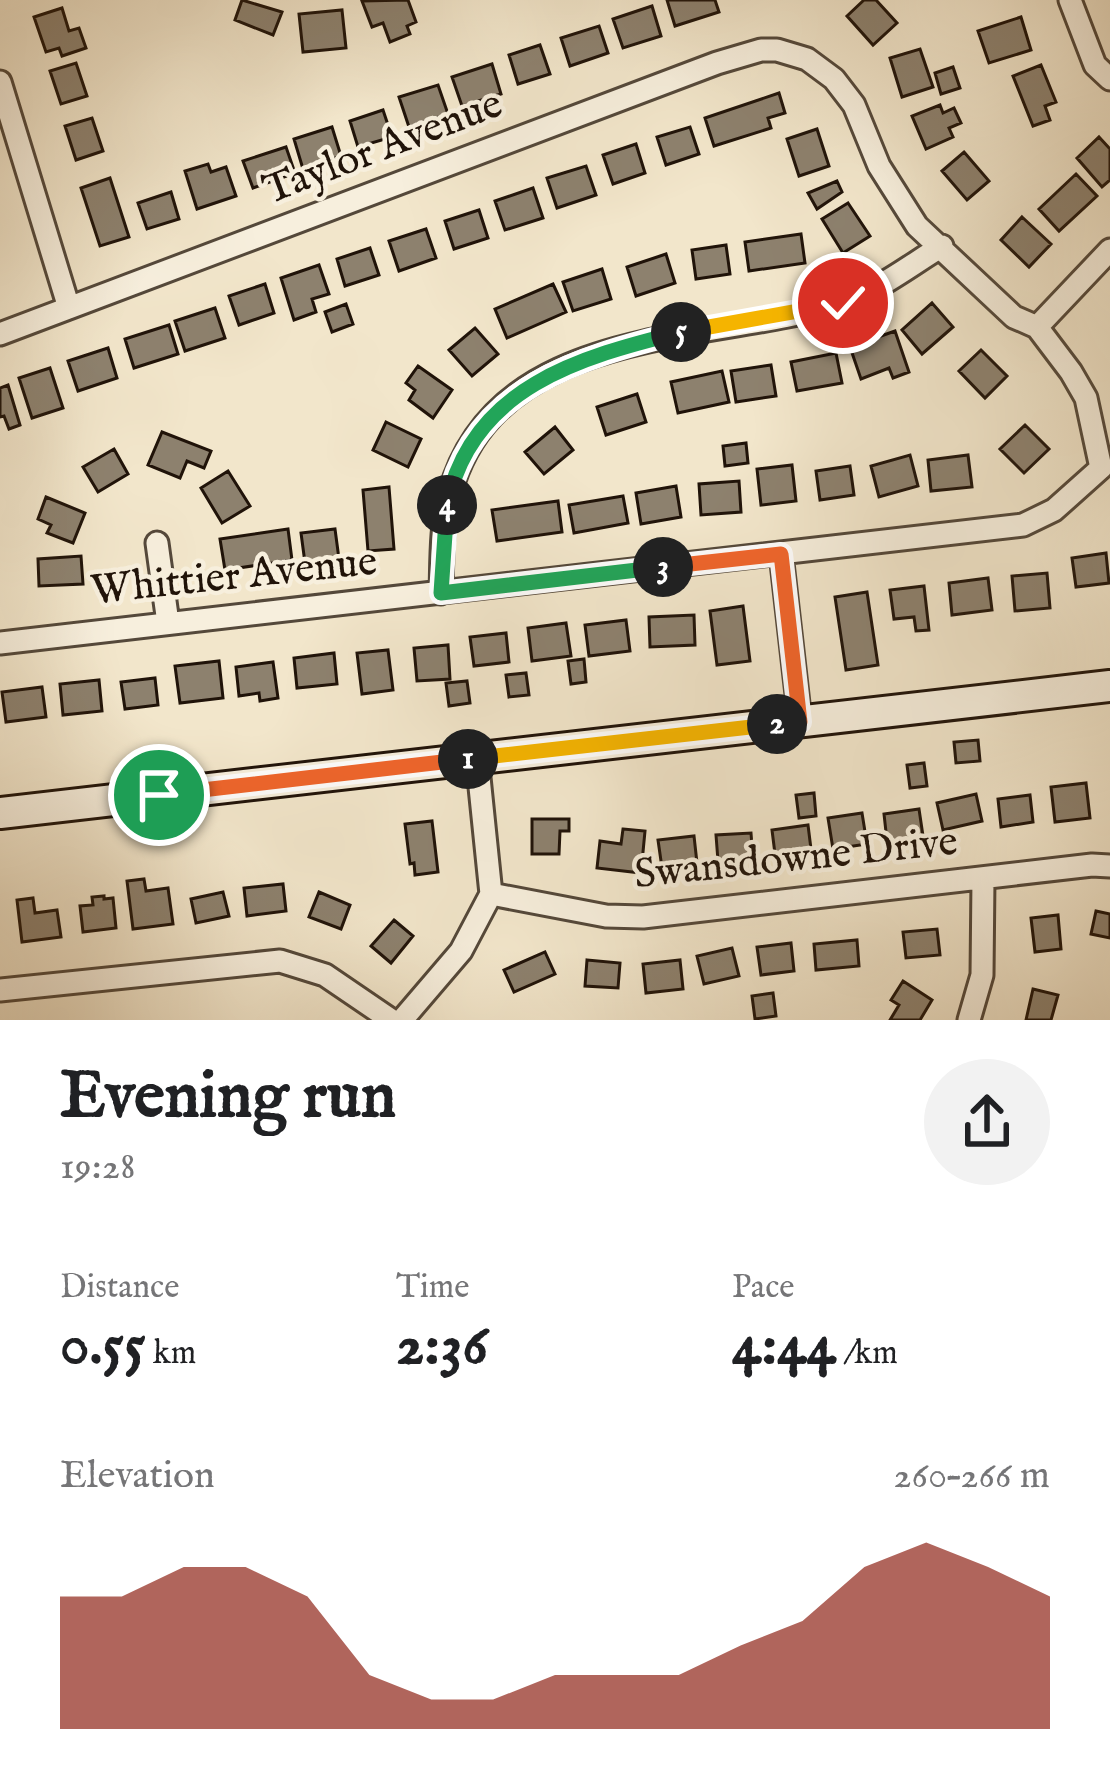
<!DOCTYPE html>
<html lang="en">
<head>
<meta charset="utf-8">
<style>
  body { margin:0; font-family:"IM FELL English",serif; background:#f2f2f2; color:#202124; height:100vh; display:flex; flex-direction:column; font-size:45px; white-space:nowrap }
  * { box-sizing:border-box; margin:0 }
  p { font-size:39px; color:#757577 }
  .icon { flex:none; width:66px; height:66px; fill:none; stroke:currentColor; stroke-width:2; stroke-linecap:round; stroke-linejoin:round }
  .map { position:relative; height:1020px; overflow:hidden }
  .side { display:flex; flex-direction:column; background:#fff; flex:1 }
  .side>* { flex:none }
  .pin { position:absolute; display:grid; place-items:center; width:102px; height:102px; color:#fff; margin:-51px; border:6px solid #fff; border-radius:50%; box-shadow:0 3px 12px #0007 }
  .km { position:absolute; width:60px; height:60px; margin:-30px; border-radius:50%; background:#222; color:#fff; font-size:33px; line-height:60px; text-align:center }
  .round { display:grid; place-items:center; flex:none; width:126px; height:126px; border-radius:63px; background:#f2f2f2 }
  .head { display:flex; align-items:center; justify-content:space-between; height:204px; padding:0 60px }
  h1 { font-size:66px; font-weight:700; line-height:90px }
  .stats { display:grid; grid-template-columns:repeat(3,1fr); gap:18px; height:204px; padding:12px 60px }
  .stats div { display:grid; align-content:center }
  .stats b { font-size:60px; font-weight:700 }
  .stats small { font-size:33px; font-weight:400 }
  .stats p { font-size:33px }
  .chart { height:336px; padding:24px 60px }
  .chart p { display:flex; justify-content:space-between }
  .chart svg { width:100%; height:216px; margin-top:12px; fill:#8f2418; opacity:.7 }
  .map>svg:first-child { display:block }
  .building { fill:#8d816e; stroke:#201309; stroke-width:3 }
  .lines { fill:none; stroke-linecap:round; stroke-linejoin:round }
  .minor-casing { stroke:#54483a; stroke-width:27 }
  .secondary-casing { stroke:#201309; stroke-width:36 }
  .minor { stroke:#f7efdd; stroke-width:21 }
  .secondary { stroke:#f7efdd; stroke-width:30 }
  .split-1-casing { stroke:#fff; stroke-width:24 }
  .split-2-casing { stroke:#fff; stroke-width:24 }
  .split-3-casing { stroke:#fff; stroke-width:24 }
  .split-4-casing { stroke:#fff; stroke-width:24 }
  .split-5-casing { stroke:#fff; stroke-width:24 }
  .split-6-casing { stroke:#fff; stroke-width:24 }
  .split-1 { stroke:#f0652b; stroke-width:15 }
  .split-2 { stroke:#f5b400; stroke-width:15 }
  .split-3 { stroke:#f0652b; stroke-width:15 }
  .split-4 { stroke:#22a559; stroke-width:15 }
  .split-5 { stroke:#22a559; stroke-width:15 }
  .split-6 { stroke:#f5b400; stroke-width:15 }
  .labels { text-anchor:middle; dominant-baseline:central; stroke-width:9; stroke-linejoin:round; paint-order:stroke }
  .street-label { font-size:42px; fill:#201309; stroke:#f7efdd }
</style>
</head>
<body>
<div class="map">
<svg width="1110" height="1020" viewBox="0 0 1110 1020">
  <rect width="100%" height="100%" fill="#f2e6cb"/>
  <filter id="stains"><feTurbulence type="fractalNoise" baseFrequency=".00167" numOctaves="4"/><feColorMatrix values="0 0 0 0 .2 0 0 0 0 .09 0 0 0 0 .02 0 0 0 .5 -.17"/></filter>
  <radialGradient id="worn" r=".72"><stop offset=".6" stop-color="#630" stop-opacity="0"/><stop offset="1" stop-color="#630" stop-opacity=".3"/></radialGradient>
  <path class="building" d="M242 0 282 12 273 35 235 20Z
    M408 0 416 22 407 26 410 34 390 42 383 23 372 27 362 1Z
    M667 0H715L719 12 675 26Z
    M864 0H876L897 23 873 45 847 16Z
    M652 6 661 36 623 48 613 19Z
    M62 8 69 31 79 28 86 48 62 56 59 48 46 52 34 17Z
    M342 10 346 48 303 52 299 14Z
    M1021 17 1031 50 989 63 978 31Z
    M599 26 608 53 570 66 561 38Z
    M540 45 550 74 518 84 509 55Z
    M920 49 933 87 902 97 890 58Z
    M76 63 87 96 61 104 50 71Z
    M492 64 501 94 462 106 452 77Z
    M1041 65 1056 102 1045 106 1050 120 1033 126 1013 76Z
    M953 67 960 88 941 94 935 73Z
    M438 85 448 114 409 127 399 97Z
    M779 93 785 113 768 118 771 128 714 146 705 118Z
    M940 105 943 113 954 108 961 123 949 128 953 137 926 149 912 116Z
    M383 110 392 137 358 147 350 121Z
    M92 118 103 151 76 160 65 126Z
    M332 127 341 156 303 169 294 139Z
    M690 127 699 154 666 165 657 137Z
    M817 129 829 166 799 176 787 139Z
    M1099 137 1110 149V180L1102 187 1077 158Z
    M636 144 645 173 613 184 603 155Z
    M286 147 295 173 253 188 243 161Z
    M964 152 989 181 967 200 942 171Z
    M208 164 211 172 226 167 236 196 197 209 185 171Z
    M586 166 596 195 557 208 547 178Z
    M1076 174 1097 196 1059 231 1039 209Z
    M110 178 129 237 100 246 81 188Z
    M837 181 842 192 817 209 808 193Z
    M533 188 543 218 505 230 495 201Z
    M171 192 179 219 147 229 138 203Z
    M848 203 870 236 843 253 822 219Z
    M479 210 488 238 454 249 445 221Z
    M1022 217 1051 244 1029 267 1001 240Z
    M426 229 436 258 399 271 389 241Z
    M801 234 805 263 749 271 745 242Z
    M726 245 730 274 696 279 692 250Z
    M370 248 379 275 345 286 337 259Z
    M666 254 675 283 636 296 627 267Z
    M319 265 329 294 312 299 316 312 294 320 281 278Z
    M602 269 611 299 573 311 563 282Z
    M265 284 274 313 239 325 229 296Z
    M553 284 566 312 507 338 495 309Z
    M932 303 953 327 922 354 902 330Z
    M346 304 353 324 332 332 325 312Z
    M215 308 225 338 185 351 175 321Z
    M169 325 178 354 134 368 125 339Z
    M475 328 498 354 472 376 449 350Z
    M895 331 909 372 893 378 889 368 861 379 850 347Z
    M108 348 117 378 78 391 68 361Z
    M981 350 1007 376 985 398 959 371Z
    M836 353 842 383 797 391 791 362Z
    M771 365 776 396 736 402 731 371Z
    M418 366 452 390 433 418 409 400 415 390 406 383Z
    M50 368 63 408 32 418 19 378Z
    M722 371 729 402 678 413 671 382Z
    M8 385 20 425 9 429 4 416 0 417V388Z
    M637 394 646 422 606 435 597 407Z
    M386 422 421 439 408 467 373 450Z
    M1025 425 1049 449 1024 473 1000 449Z
    M555 427 573 450 544 474 525 452Z
    M162 432 211 451 204 468 187 461 180 478 148 465Z
    M746 443 748 463 725 466 723 446Z
    M114 449 128 474 98 492 83 467Z
    M910 455 918 486 879 497 871 466Z
    M968 455 972 487 931 491 928 460Z
    M792 465 796 501 761 505 757 469Z
    M850 466 854 495 820 500 816 471Z
    M228 471 250 506 222 523 201 488Z
    M739 481 741 512 701 515 699 484Z
    M676 486 681 517 641 524 636 493Z
    M389 487 394 549 368 551 363 490Z
    M623 496 628 523 574 533 569 505Z
    M46 497 85 513 73 543 47 533 51 525 38 519Z
    M558 501 562 532 497 541 492 510Z
    M288 529 292 560 225 570 220 539Z
    M335 529 339 559 305 563 301 533Z
    M1106 553 1109 583 1076 587 1072 558Z
    M81 556 83 584 39 586 38 559Z
    M1047 573 1050 608 1015 611 1012 576Z
    M988 578 992 610 952 615 949 583Z
    M924 586 929 630 916 631 914 617 894 619 890 590Z
    M867 592 878 665 846 670 835 597Z
    M743 606 750 661 717 665 710 611Z
    M694 615 695 645 650 647 649 617Z
    M626 620 630 651 589 656 585 625Z
    M566 623 571 656 532 661 528 628Z
    M506 633 509 662 474 666 470 637Z
    M448 645 450 679 417 681 414 648Z
    M388 650 393 690 362 694 357 653Z
    M334 653 337 684 297 688 294 658Z
    M584 659 586 682 571 684 568 661Z
    M219 661 223 698 180 703 175 666Z
    M273 662 278 698 260 701 259 693 239 696 236 667Z
    M526 673 529 695 509 697 506 675Z
    M155 678 158 705 125 709 121 682Z
    M99 680 102 711 63 715 60 684Z
    M467 681 470 703 449 706 446 683Z
    M42 687 46 717 6 722 2 692Z
    M978 740 980 761 956 763 954 742Z
    M924 763 927 786 910 788 907 765Z
    M1086 783 1090 818 1055 822 1051 787Z
    M814 793 816 816 799 818 796 795Z
    M976 794 982 821 943 830 937 803Z
    M1030 795 1033 822 1001 827 998 799Z
    M919 809 923 836 887 841 884 814Z
    M862 813 867 844 833 849 828 818Z
    M532 819H569V831H560L559 854H532Z
    M432 821 438 872 415 875 414 863 410 864 405 824Z
    M808 825 811 849 775 854 772 830Z
    M623 829 645 831 641 873 597 868 600 841 621 844Z
    M751 833 753 859 718 861 716 835Z
    M694 836 697 863 662 868 658 840Z
    M144 879 146 891 168 888 173 924 133 929 127 881Z
    M283 884 286 911 247 916 244 888Z
    M223 892 229 916 196 923 191 899Z
    M319 892 350 905 341 929 309 917Z
    M104 896V899L113 898 116 928 83 932 80 906 93 905 92 897Z
    M33 898 35 913 57 910 61 937 22 942 17 900Z
    M1096 911 1110 914V938L1091 934Z
    M1058 915 1061 949 1035 952 1031 918Z
    M394 920 413 936 391 963 371 946Z
    M937 929 940 955 906 958 903 932Z
    M857 940 859 966 816 970 814 944Z
    M791 943 794 971 761 975 757 947Z
    M732 948 739 976 704 984 697 956Z
    M545 952 555 974 514 992 504 970Z
    M587 960 620 963 618 988 585 986Z
    M680 960 683 989 646 993 643 964Z
    M903 981 932 1000 920 1020H890L899 1005 891 1000Z
    M1033 989 1058 995 1051 1020H1026Z
    M773 993 776 1016 755 1019 752 996Z"/>
  <g class="lines">
    <defs>
      <path id="minor" d="M1070 0 1095 65 1110 79
        M0 82 69 308
        M1037 327 1110 250
        M0 334 717 63 761 50H777L807 59 834 79 854 105 879 166 917 226 1014 317 1037 327 1071 372 1086 398 1101 468
        M157 543 168 623
        M781 554 800 721
        M441 593C442 559 441 525 450 493 496 325 707 343 838 304 875 293 909 266 942 246
        M0 643 1023 525 1054 510 1101 468
        M491 894 606 916 643 917 1092 865 1110 866
        M0 990 280 961 325 975 391 1020
        M402 1020 461 951 491 894 477 758
        M969 1020 982 975 983 879"/>
      <path id="secondary" d="M0 813 1110 686"/>
    </defs>
    <use href="#minor" class="minor-casing"/>
    <use href="#secondary" class="secondary-casing"/>
    <use href="#minor" class="minor"/>
    <use href="#secondary" class="secondary"/>
  </g>
  <g class="lines">
    <defs>
      <path id="split-1" d="M159 795 468 759"/>
      <path id="split-2" d="M468 759 777 724"/>
      <path id="split-3" d="M663 567 781 554 800 722 777 724"/>
      <path id="split-4" d="M447 505 441 593 663 567"/>
      <path id="split-5" d="M447 505C471 387 581 357 681 332"/>
      <path id="split-6" d="M681 332 843 303"/>
    </defs>
    <use href="#split-1" class="split-1-casing"/>
    <use href="#split-2" class="split-2-casing"/>
    <use href="#split-3" class="split-3-casing"/>
    <use href="#split-4" class="split-4-casing"/>
    <use href="#split-5" class="split-5-casing"/>
    <use href="#split-6" class="split-6-casing"/>
    <use href="#split-1" class="split-1"/>
    <use href="#split-2" class="split-2"/>
    <use href="#split-3" class="split-3"/>
    <use href="#split-4" class="split-4"/>
    <use href="#split-5" class="split-5"/>
    <use href="#split-6" class="split-6"/>
  </g>
  <g class="labels">
    <g class="street-label">
      <text transform="translate(383 148) rotate(-21)">Taylor Avenue</text>
      <text transform="translate(234 577) rotate(-6)">Whittier Avenue</text>
      <text transform="translate(796 859) rotate(-6)">Swansdowne Drive</text>
    </g>
  </g>
  <rect width="100%" height="100%" filter="url(#stains)"/>
  <rect width="100%" height="100%" fill="url(#worn)"/>
</svg>
<div class="pin" style="left:159px;top:795px;background:#1e9e55"><svg class="icon" aria-label="arrive" viewBox="0 0 24 24"><path d="M6 21V4h12l-3 4 3 4H6"/></svg></div>
<div class="pin" style="left:843px;top:303px;background:#d93025"><svg class="icon" aria-label="check" viewBox="0 0 24 24"><path d="M5 12l5 5 9-10"/></svg></div>
<b class="km" style="left:468px;top:759px">1</b>
<b class="km" style="left:777px;top:724px">2</b>
<b class="km" style="left:663px;top:567px">3</b>
<b class="km" style="left:447px;top:505px">4</b>
<b class="km" style="left:681px;top:332px">5</b>
</div>
<section class="side">
<div class="head"><div><h1>Evening run</h1><p>19:28</p></div><a class="round"><svg class="icon" aria-label="share" viewBox="0 0 24 24"><path d="M12 15V3M7 8l5-5 5 5M5 13v7h14v-7"/></svg></a></div>
<div class="stats">
<div><p>Distance</p><b>0.55<small> km</small></b></div>
<div><p>Time</p><b>2:36</b></div>
<div><p>Pace</p><b>4:44<small> /km</small></b></div>
</div>
<div class="chart"><p><span>Elevation</span>260–266 m</p>
<svg viewBox="0 0 160 44" preserveAspectRatio="none"><path d="M0 44V17L10 17L20 11L30 11L40 17L50 33L60 38L70 38L80 33L90 33L100 33L110 27L120 22L130 11L140 6L150 11L160 17V44z"/></svg>
</div>
</section>
</body>
</html>
